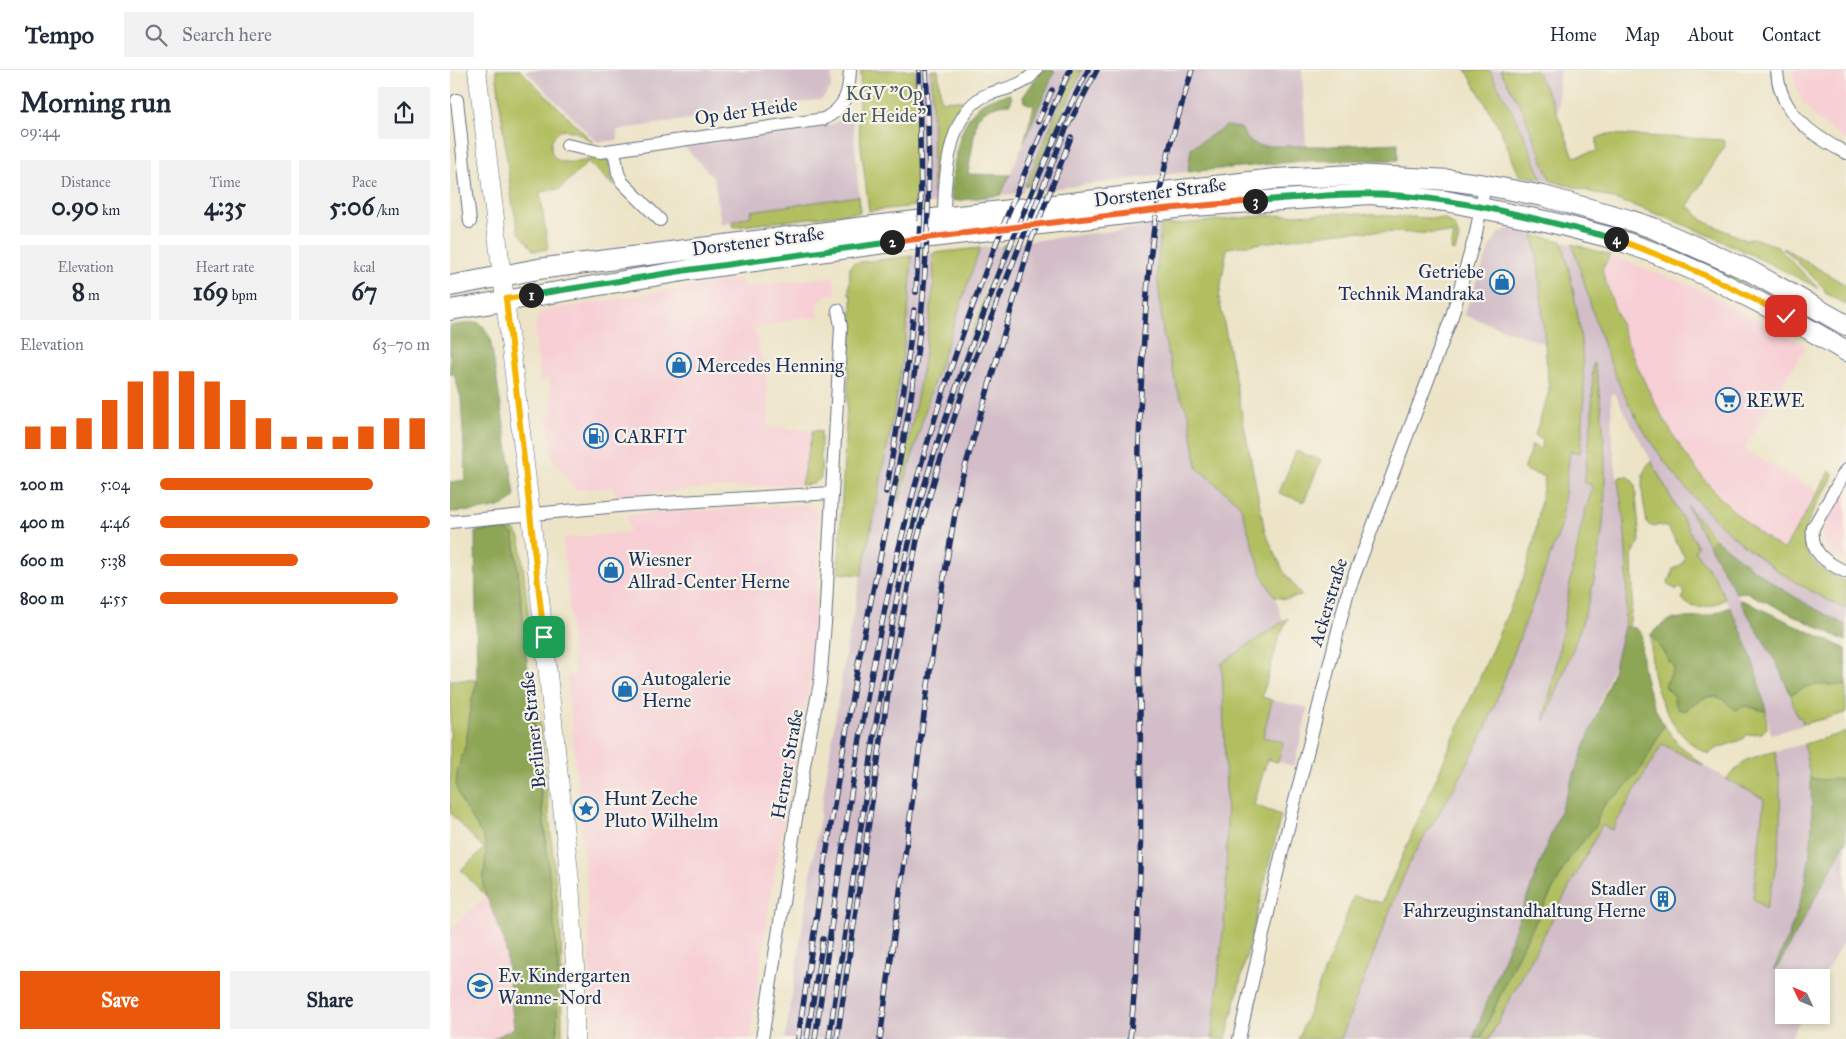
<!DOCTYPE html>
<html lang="en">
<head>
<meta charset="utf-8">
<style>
  body { margin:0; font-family:"IM FELL Great Primer",serif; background:#f2f2f3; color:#1f2937; height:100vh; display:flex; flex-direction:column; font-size:19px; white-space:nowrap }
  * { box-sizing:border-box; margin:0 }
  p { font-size:16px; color:#747a83 }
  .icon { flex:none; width:28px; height:28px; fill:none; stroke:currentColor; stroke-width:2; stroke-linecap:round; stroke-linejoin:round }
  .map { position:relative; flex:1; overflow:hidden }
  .sheet { display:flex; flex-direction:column; background:#fff; width:450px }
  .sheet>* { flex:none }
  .needle { width:32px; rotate:314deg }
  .tools { position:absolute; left:1325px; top:899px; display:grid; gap:10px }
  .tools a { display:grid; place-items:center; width:55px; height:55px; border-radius:0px; background:#fff; box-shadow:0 2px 8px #0003; font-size:25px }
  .pin { position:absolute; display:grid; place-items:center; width:42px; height:42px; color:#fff; margin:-21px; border-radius:10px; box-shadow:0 2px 8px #0006 }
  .km { position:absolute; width:25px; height:25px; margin:-12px; border-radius:50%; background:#222; color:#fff; font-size:14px; line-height:25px; text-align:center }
  .round { display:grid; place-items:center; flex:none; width:52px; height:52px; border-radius:0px; background:#f2f2f3 }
  .overview { display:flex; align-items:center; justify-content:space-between; height:85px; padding:0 20px }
  h1 { font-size:28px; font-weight:700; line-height:38px }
  .stats { display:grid; grid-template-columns:repeat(3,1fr); gap:8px; height:85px; padding:5px 20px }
  .stats div { display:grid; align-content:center; border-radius:0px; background:#f2f2f3; text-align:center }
  .stats b { font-size:25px; font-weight:700 }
  .stats small { font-size:14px; font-weight:400 }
  .stats p { font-size:14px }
  .chart { height:140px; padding:10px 20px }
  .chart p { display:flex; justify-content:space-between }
  .chart svg { width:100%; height:90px; margin-top:5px; stroke:#ea580c; stroke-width:6 }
  .button { display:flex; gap:10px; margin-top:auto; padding:10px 20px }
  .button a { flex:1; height:58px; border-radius:0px; background:#ea580c; color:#fff; font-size:20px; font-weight:700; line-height:58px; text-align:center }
  .button a+a { background:#f2f2f3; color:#1f2937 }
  ul { padding:0 20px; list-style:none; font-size:16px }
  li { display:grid; grid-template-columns:80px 60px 1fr; align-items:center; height:38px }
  li i { height:12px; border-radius:6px; background:#ea580c }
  header { display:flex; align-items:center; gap:30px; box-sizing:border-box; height:70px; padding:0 25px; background:#fff; border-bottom:1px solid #e0e1e3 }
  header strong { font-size:24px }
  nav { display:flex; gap:28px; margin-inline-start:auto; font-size:18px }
  .search { width:350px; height:45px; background:#f2f2f3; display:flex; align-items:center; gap:12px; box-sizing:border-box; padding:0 18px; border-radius:0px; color:#747a83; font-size:19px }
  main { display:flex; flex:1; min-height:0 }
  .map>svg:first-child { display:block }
  .built { fill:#f7cfd5 }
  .industrial { fill:#d2bdc8; fill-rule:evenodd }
  .green { fill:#b2bf61; stroke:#667760 }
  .forest { fill:#8da657; stroke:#546a5a }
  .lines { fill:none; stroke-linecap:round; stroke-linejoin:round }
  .street-casing { stroke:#646e83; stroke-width:14 }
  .secondary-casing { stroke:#646e83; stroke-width:19 }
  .primary-casing { stroke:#646e83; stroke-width:22 }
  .street { stroke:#fff; stroke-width:12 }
  .secondary { stroke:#fff; stroke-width:18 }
  .primary { stroke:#fff; stroke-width:20 }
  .rail-casing { stroke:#1b2f5e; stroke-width:5.5 }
  .rail { stroke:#f7f3e8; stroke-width:4; stroke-dasharray:11; stroke-linecap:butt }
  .split-1-casing { stroke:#fff; stroke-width:10 }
  .split-2-casing { stroke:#fff; stroke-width:10 }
  .split-3-casing { stroke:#fff; stroke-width:10 }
  .split-4-casing { stroke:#fff; stroke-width:10 }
  .split-5-casing { stroke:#fff; stroke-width:10 }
  .split-1 { stroke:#f5b400; stroke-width:6 }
  .split-2 { stroke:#22a559; stroke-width:6 }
  .split-3 { stroke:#f0652b; stroke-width:6 }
  .split-4 { stroke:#22a559; stroke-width:6 }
  .split-5 { stroke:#f5b400; stroke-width:6 }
  .labels { text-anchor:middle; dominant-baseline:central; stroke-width:4.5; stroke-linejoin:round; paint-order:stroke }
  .park-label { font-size:19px; fill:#485a5f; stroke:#f7f3e8 }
  .street-label { font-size:19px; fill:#1b2f5e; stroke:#f7f3e8 }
  .poi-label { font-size:19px; fill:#1b2f5e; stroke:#f7f3e8; text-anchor:start }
</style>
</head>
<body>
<header>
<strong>Tempo</strong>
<div class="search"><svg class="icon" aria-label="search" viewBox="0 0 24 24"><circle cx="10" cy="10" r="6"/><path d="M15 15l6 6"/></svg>Search here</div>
<nav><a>Home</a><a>Map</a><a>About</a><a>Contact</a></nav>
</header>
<main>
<section class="sheet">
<div class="overview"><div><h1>Morning run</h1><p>09:44</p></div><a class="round"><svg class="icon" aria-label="share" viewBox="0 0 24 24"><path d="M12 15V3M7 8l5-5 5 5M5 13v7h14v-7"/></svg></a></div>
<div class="stats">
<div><p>Distance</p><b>0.90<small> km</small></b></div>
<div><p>Time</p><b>4:35</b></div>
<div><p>Pace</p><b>5:06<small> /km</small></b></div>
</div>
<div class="stats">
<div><p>Elevation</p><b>8<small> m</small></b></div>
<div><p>Heart rate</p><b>169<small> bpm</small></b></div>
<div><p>kcal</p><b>67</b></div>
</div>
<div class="chart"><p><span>Elevation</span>63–70 m</p>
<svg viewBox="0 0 160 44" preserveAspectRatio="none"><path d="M5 44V33M15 44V33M25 44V29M35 44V20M45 44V11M55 44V6M65 44V6M75 44V11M85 44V20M95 44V29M105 44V38M115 44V38M125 44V38M135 44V33M145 44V29M155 44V29"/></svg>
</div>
<ul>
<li><b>200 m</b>5:04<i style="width:79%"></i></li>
<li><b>400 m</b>4:46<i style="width:100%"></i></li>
<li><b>600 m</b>5:38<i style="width:51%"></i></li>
<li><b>800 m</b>4:55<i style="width:88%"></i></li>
</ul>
<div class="button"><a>Save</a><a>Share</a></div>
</section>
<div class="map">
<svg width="1396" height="969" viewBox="0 0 1396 969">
  <rect width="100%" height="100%" fill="#f7f3e8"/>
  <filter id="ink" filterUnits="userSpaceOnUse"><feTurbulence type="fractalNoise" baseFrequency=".02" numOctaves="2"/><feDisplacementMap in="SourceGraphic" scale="10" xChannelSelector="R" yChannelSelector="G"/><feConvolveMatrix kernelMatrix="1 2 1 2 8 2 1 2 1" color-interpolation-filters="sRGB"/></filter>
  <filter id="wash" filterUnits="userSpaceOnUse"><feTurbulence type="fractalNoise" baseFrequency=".0096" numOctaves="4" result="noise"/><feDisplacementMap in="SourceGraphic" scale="20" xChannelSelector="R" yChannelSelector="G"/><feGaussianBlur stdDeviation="1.12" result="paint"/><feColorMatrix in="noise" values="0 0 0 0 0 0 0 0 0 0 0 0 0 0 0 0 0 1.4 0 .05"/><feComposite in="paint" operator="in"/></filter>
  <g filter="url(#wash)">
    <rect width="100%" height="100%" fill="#ede4c7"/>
    <path class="built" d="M1342 0H1396V70L1370 52 1355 35 1349 24Z
      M1160 185 1246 218 1356 276 1294 380 1368 421 1334 480 1301 457 1253 409 1207 339 1188 300 1152 200Z
      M383 207 387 223 376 225 370 231 367 239 370 248 350 247 304 259 317 312 319 358 363 360 351 415 260 418 166 426 163 417 126 420 102 387 98 345H103L99 309 90 310 85 262 87 248 92 241 291 209 293 217Z
      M1396 420V491L1378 481 1372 465 1377 451Z
      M355 434 365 438 369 446 362 597 322 816 300 969H144L136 808 117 607 125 606 113 468 179 462 178 445Z
      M36 826 45 842 55 873 64 958 43 969H0V859Z"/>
    <path class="industrial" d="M75 0H382L381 18 372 29 167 60 168 70 150 72 146 71Z
      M465 0H482L484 123 501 59 489 128H486V133L465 136 466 111H468Z
      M606 0H625L572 123 551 125Z
      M632 0H852L856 76H809L797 69 791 58 776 56 741 78 738 102 576 122Z
      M1039 0H1050L1058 14 1085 68 1101 111 1092 109 1072 60Z
      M1085 0H1109L1108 44 1103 33Z
      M402 40 409 126 301 141 302 146 271 155 264 108 235 77 365 58 384 54Z
      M711 155 707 199 713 264 728 321 739 345 747 398 790 435 813 507 825 527 833 551 773 593 777 754 776 831 762 969H335L396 580 449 312 458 251 462 186 483 183V200H484L473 296 447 431 449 432 481 321 530 178 553 175 533 223 511 291 539 224 556 174Z
      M1057 159 1083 165 1088 191 1096 274 1014 245 1039 179 1048 164Z
      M1112 171 1122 174 1145 251 1162 299 1176 329 1236 417 1274 457 1306 485 1357 520 1396 539V555L1340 526 1289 490 1239 439 1327 594 1347 647 1351 646 1353 654 1350 656 1321 664 1311 615 1284 545 1265 508 1245 481 1248 477 1165 324 1161 323 1162 370 1177 479 1178 523 1173 568 1110 745 1023 969H891L949 817 963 786 1009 710 1036 658 1111 457 1120 380 1130 383 1133 359 1134 323V296L1120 204ZM1144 293 1155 391 1150 479 1142 520 1128 563 1094 651 1111 571 1125 477 1143 416 1134 412 1142 347Z
      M822 630 858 638 844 696 828 692 833 672 813 667Z
      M1212 673 1314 729 1303 828 1316 839 1330 759V713L1325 681 1354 674 1362 733 1359 798 1349 839 1325 899 1326 900 1396 771V866L1371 912V908H1334V945H1353L1340 969H1039L1152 754 1162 759Z"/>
    <path class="green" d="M46 0H70L144 73 124 61 112 60C106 64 101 68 101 75 99 103 139 89 154 87L158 90 164 116 138 92 110 119 90 122 98 179 84 181 69 162 62 132Z
      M411 0H465L468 111 466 112 465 136 419 141 408 52Z
      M482 0H488L491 31 509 30 516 34 500 59 486 124 483 123Z
      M625 0H632L579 115 575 116Z
      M1016 0H1039L1072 60 1092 109 1069 105 1050 59Z
      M1050 0H1085L1103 33 1124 87 1147 81V68L1158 64 1274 70 1275 76 1237 137 1244 140 1252 150 1295 170 1303 168 1327 176 1368 218C1279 172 1198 135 1101 111L1072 39Z
      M409 126 410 142 284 157 282 152 301 146V141Z
      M893 143 994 149 1005 156 1009 168 1005 181 1001 180 1004 164 897 161 777 178 769 228 815 462 834 502 852 526 835 529 825 527 813 507 790 435 747 398 739 345 728 321 713 264 707 199 711 156 810 146Z
      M1118 145 1190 162 1275 197 1396 263V267L1367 249 1322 229 1120 149Z
      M1083 165 1112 171C1130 241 1140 311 1130 383L1120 381 1111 457 1036 658 1009 710 963 786 949 817 891 969H848L904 826 932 833 1074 506 1084 471 1095 407 1074 400 1082 375 1090 379 1093 371 1085 365 1099 321 1088 191Z
      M556 174 539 224 507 302 553 175Z
      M1122 174 1160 185 1152 200C1186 308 1235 419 1334 480L1380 401 1383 403C1383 410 1375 420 1371 427 1344 472 1348 489 1396 512V539C1293 492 1206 405 1163 300 1146 259 1136 216 1122 174Z
      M1332 177 1396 215V235L1375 223 1374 218Z
      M530 178 481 321 449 432 447 431 473 296 484 211 483 183Z
      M462 186C458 293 432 399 412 505L388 503 402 240V226L399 225 400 197 403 193Z
      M1143 293C1148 298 1149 327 1151 336 1158 398 1157 462 1141 522 1130 566 1111 608 1095 651L1093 650C1116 573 1117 492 1143 416L1134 412 1142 347Z
      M363 360 371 361V408L363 414 351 415Z
      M846 381 871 390 854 432 829 423Z
      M1201 391 1248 477 1245 481 1265 508 1276 529C1263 536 1242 544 1232 528L1235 524 1232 518 1225 519 1219 515 1218 510 1221 508 1223 499 1232 494 1235 488 1218 458 1209 455 1204 457 1197 454C1195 435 1185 406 1201 391Z
      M1176 406 1182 410 1185 415 1190 471 1182 485 1183 526 1179 558 1174 557C1180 507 1176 460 1168 410L1170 407Z
      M1237 436 1265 468 1259 475Z
      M56 457 65 461 70 468 80 560 75 561 64 465 54 459 28 462V460Z
      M838 548 829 567 812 627 822 630 813 667 833 672 828 692 817 689 804 735 831 745 776 969H762L776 831 777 754 772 593Z
      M1201 564 1224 598 1215 616 1236 641C1245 631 1259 622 1273 629 1278 632 1280 638 1285 640L1295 636 1316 641 1317 658 1312 663 1297 665C1290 674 1270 674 1259 684 1227 672 1205 628 1202 595 1201 585 1201 574 1201 564Z
      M85 604 111 866 112 969H107L108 900 105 861 80 605Z
      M0 610H27L22 629 16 674 7 701 26 756 33 766 36 779 37 790 33 808 36 826 11 800 34 779 0 743Z
      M1379 613 1396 616V643L1353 654 1351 647H1347L1340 624C1347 623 1352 618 1359 616 1366 614 1371 616 1379 613Z
      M1214 655 1227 673 1254 696 1212 674 1162 760 1152 755 1039 969H1031L1066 889 1120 787 1147 754 1148 747 1156 732 1169 724 1193 696Z
      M1396 662V709L1394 711H1370L1360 707 1354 674Z
      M1325 681C1335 735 1331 787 1316 839L1303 828 1314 729 1276 709 1296 690Z"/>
    <path class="forest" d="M592 0H605L574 72 584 36 574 32 573 27Z
      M560 24 562 29 560 34C547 34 535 39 527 48L518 104 560 105 551 125 505 131 502 129 500 121C506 91 506 51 534 32 541 28 552 26 560 24Z
      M776 56 791 58 797 69 809 76H880L948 73V90L852 91 738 102 741 78Z
      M27 252 34 257 40 268 65 425C59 442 16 441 0 442V412L16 410 11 328 4 304H0V256Z
      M54 459 64 465 105 861 108 900 107 969H43L64 958 55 873 33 817 36 779 33 766 13 735 6 717 7 701 16 674 22 629 27 616 25 462Z
      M1265 468C1305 504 1348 531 1396 555V571L1296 522 1286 523 1259 475Z
      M1292 530 1396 579V616C1385 616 1369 613 1359 616 1352 618 1347 623 1340 624L1327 594 1290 531Z
      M1280 537C1297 570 1308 605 1316 641L1295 636 1285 640C1280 638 1278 632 1273 629 1260 622 1245 631 1235 641L1228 639 1224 631V626L1215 616 1224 598 1201 564C1223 543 1224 550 1250 547 1261 546 1270 541 1280 537Z
      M1174 557 1186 558 1192 564C1189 597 1198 627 1214 655L1193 696 1169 724 1156 732 1148 747 1147 754 1120 787 1066 889 1031 969H1023L1162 605Z
      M1360 707C1371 713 1384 706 1394 711L1396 709V771L1326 900 1324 899C1355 832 1367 782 1360 707Z"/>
  </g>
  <g filter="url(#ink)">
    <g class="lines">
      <defs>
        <path id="street" d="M1327 0C1329 42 1361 65 1396 83
          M7 30 20 152
          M117 75 150 82 374 49C396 37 399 23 400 0
          M164 80 168 103 172 112 210 150
          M494 148C494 111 497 39 539 24 556 18 575 16 586 0
          M1396 400 1363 458C1360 483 1375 492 1396 502
          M0 452 179 435 382 423
          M312 969 355 690 370 613 375 553 391 257 388 240
          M789 969 832 782 897 525 1002 246 1026 163 1035 115"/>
        <path id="secondary" d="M27 0 81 444 120 811 126 914 125 969"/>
        <path id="primary" d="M0 216 88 199 415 157 825 109 904 105 1000 110 1035 115 1093 126 1179 150 1203 158 1300 201 1396 255
          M0 240 239 200 456 170 743 136 920 124 996 131 1100 152 1166 169 1205 183 1264 209 1336 246 1396 281"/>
      </defs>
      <use href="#street" class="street-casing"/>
      <use href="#secondary" class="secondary-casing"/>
      <use href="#primary" class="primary-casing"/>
      <use href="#street" class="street"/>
      <use href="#secondary" class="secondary"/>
      <use href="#primary" class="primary"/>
      <defs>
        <path id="rail" d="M588 52 602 20
          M466 222 471 135 469 0
          M436 422 455 313 464 240
          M348 969C367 844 385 719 408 595 426 501 449 408 463 314 478 210 482 105 476 0
          M357 969 373 869
          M365 969C390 801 410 631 452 466 492 305 551 150 620 0
          M379 969C392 880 406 792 419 703 430 625 441 546 460 469 482 380 514 294 547 209 575 138 603 68 638 0
          M387 969 439 616 467 470 488 397 517 309 615 61 647 0
          M430 969 488 542 510 415 581 171 621 67
          M680 969C704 741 678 512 693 284 696 233 699 183 708 133 715 88 729 44 742 0"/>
      </defs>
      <use href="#rail" class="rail-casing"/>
      <use href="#rail" class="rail"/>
    </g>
  </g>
  <g class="lines" filter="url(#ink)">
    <defs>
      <path id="split-1" d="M81 225 56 229 94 567"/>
      <path id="split-2" d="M81 225 238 200 442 172"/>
      <path id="split-3" d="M442 172 714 139 805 131"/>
      <path id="split-4" d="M805 131C851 128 897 122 942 125 1018 130 1093 150 1166 169"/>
      <path id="split-5" d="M1166 169C1225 190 1281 216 1336 246"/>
    </defs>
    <use href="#split-1" class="split-1-casing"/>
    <use href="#split-2" class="split-2-casing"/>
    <use href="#split-3" class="split-3-casing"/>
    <use href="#split-4" class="split-4-casing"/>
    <use href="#split-5" class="split-5-casing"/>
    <use href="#split-1" class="split-1"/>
    <use href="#split-2" class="split-2"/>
    <use href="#split-3" class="split-3"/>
    <use href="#split-4" class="split-4"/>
    <use href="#split-5" class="split-5"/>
  </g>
  <defs>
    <symbol id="shop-ring" viewBox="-11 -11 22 22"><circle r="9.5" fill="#f7f3e8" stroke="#1f6fb2" stroke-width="1.5"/><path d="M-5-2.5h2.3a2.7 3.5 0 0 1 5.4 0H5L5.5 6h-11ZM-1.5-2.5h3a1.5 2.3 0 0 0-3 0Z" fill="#1f6fb2"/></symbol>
    <symbol id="supermarket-ring" viewBox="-11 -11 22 22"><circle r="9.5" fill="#f7f3e8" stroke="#1f6fb2" stroke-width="1.5"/><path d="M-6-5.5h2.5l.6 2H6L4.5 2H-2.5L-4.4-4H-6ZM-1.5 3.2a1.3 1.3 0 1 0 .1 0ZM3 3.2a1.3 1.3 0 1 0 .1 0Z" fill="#1f6fb2"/></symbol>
    <symbol id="fuel-ring" viewBox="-11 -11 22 22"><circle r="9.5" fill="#f7f3e8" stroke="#1f6fb2" stroke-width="1.5"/><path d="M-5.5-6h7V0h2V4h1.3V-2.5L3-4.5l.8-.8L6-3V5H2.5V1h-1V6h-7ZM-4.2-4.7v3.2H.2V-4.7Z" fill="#1f6fb2"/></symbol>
    <symbol id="sight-ring" viewBox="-11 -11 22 22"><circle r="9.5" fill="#f7f3e8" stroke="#1f6fb2" stroke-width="1.5"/><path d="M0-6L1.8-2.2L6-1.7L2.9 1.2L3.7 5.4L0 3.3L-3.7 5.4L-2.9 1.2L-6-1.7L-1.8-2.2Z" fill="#1f6fb2"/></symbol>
    <symbol id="building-ring" viewBox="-11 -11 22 22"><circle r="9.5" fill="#f7f3e8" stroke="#1f6fb2" stroke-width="1.5"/><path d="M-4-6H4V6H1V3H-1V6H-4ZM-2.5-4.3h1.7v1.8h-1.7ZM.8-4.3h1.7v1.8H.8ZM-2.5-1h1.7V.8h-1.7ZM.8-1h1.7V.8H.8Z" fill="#1f6fb2"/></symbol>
    <symbol id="school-ring" viewBox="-11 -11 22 22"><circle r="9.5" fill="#f7f3e8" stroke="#1f6fb2" stroke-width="1.5"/><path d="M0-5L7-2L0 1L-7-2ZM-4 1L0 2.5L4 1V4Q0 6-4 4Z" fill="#1f6fb2"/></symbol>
  </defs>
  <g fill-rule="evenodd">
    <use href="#shop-ring" x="1038" y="198" width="28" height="28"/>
    <use href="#shop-ring" x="215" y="281" width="28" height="28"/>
    <use href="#supermarket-ring" x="1264" y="316" width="28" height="28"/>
    <use href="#fuel-ring" x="132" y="352" width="28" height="28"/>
    <use href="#shop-ring" x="147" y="486" width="28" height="28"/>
    <use href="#shop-ring" x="161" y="605" width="28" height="28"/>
    <use href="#sight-ring" x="122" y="725" width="28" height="28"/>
    <use href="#building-ring" x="1199" y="815" width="28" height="28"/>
    <use href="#school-ring" x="16" y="902" width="28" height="28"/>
  </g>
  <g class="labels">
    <g class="park-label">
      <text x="434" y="23">KGV "Op<tspan x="434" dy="22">der Heide"</tspan></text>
    </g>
    <g class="street-label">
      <text transform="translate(296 41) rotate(-8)">Op der Heide</text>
      <text transform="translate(710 122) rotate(-7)">Dorstener Straße</text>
      <text transform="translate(308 171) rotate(-7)">Dorstener Straße</text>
      <text transform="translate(878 532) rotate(-73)">Ackerstraße</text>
      <text transform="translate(83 660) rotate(-96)">Berliner Straße</text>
      <text transform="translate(337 694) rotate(-80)">Herner Straße</text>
    </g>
    <g class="poi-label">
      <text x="1034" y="201" text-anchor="end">Getriebe<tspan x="1034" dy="22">Technik Mandraka</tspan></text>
      <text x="246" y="295">Mercedes Henning</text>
      <text x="1296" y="330">REWE</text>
      <text x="164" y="366">CARFIT</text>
      <text x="178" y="489">Wiesner<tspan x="178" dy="22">Allrad-Center Herne</tspan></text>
      <text x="192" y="608">Autogalerie<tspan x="192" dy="22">Herne</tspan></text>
      <text x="154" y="728">Hunt Zeche<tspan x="154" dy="22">Pluto Wilhelm</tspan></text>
      <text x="1196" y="818" text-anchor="end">Stadler<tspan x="1196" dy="22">Fahrzeuginstandhaltung Herne</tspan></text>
      <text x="48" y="905">Ev. Kindergarten<tspan x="48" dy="22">Wanne-Nord</tspan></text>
    </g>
  </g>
</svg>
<div class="tools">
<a><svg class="needle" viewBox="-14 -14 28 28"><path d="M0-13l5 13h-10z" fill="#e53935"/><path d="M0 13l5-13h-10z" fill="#747a83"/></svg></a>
</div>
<div class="pin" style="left:94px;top:567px;background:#1e9e55"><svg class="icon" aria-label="arrive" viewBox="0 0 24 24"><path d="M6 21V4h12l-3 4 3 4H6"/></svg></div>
<div class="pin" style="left:1336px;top:246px;background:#d93025"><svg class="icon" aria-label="check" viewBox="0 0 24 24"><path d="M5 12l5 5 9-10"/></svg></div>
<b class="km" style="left:81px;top:225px">1</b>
<b class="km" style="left:442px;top:172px">2</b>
<b class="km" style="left:805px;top:131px">3</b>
<b class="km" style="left:1166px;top:169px">4</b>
</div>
</main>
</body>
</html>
